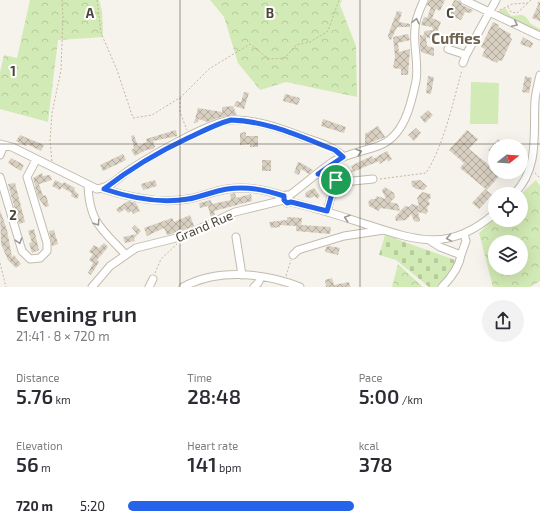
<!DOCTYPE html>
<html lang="en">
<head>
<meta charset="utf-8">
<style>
  body { margin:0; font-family:"Exo 2",sans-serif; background:#f2f2f3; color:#2b2b33; height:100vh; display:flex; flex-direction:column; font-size:15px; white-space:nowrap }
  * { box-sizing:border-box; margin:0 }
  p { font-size:13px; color:#7c7c81 }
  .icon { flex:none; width:22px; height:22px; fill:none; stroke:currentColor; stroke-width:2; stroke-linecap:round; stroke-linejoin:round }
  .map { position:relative; height:287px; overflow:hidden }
  .details { display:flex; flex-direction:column; background:#fff; flex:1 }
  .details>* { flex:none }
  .needle { width:26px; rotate:73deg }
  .tools { position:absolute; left:488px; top:139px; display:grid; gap:8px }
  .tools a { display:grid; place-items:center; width:40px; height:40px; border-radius:50%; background:#fff; box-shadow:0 4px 16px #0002; font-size:20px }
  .pin { position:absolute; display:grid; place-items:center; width:34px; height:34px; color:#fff; margin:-17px; border:2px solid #fff; border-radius:50%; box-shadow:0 1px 4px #0007 }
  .round { display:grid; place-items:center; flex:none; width:42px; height:42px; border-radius:21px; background:#f2f2f3 }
  .head { display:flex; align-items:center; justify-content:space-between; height:68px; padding:0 16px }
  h1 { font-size:22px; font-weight:600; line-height:30px }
  .metrics { display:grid; grid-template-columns:repeat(3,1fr); gap:6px; height:68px; padding:4px 16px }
  .metrics div { display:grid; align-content:center }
  .metrics b { font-size:20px; font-weight:600 }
  .metrics small { font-size:11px; font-weight:400 }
  .metrics p { font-size:11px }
  ul { padding:0 16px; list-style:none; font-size:13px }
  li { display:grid; grid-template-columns:64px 48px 1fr; align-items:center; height:30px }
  li i { height:10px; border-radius:5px; background:#2563eb }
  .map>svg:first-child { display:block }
  .grass { fill:#d2eab5 }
  .forest { fill:url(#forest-crowns); fill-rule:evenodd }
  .cemetery { fill:url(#cemetery-stones) }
  .building { fill:url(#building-cross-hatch) }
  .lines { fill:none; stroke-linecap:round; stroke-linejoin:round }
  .minor-casing { stroke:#c2bbae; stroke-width:9 }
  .path { stroke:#c4b79f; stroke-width:1; stroke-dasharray:2 2; stroke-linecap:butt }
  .minor { stroke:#fff; stroke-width:7 }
  .oneway { stroke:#9c9892 }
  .route-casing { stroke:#fff; stroke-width:8 }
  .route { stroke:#2563eb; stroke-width:5 }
  .grid { fill:none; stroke:#4b4439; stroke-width:1; stroke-opacity:0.55 }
  .labels { text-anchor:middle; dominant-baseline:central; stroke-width:4; stroke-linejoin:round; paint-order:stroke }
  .street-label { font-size:13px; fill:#4b4439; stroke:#fff }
  .quarter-label { font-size:15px; font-weight:bold; fill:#6e6250; stroke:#fff }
  .grid-label { font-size:13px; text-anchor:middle; font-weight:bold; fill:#4b4439; stroke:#fff; stroke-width:4; stroke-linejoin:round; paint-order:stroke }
</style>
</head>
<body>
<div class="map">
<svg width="540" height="287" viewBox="0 0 540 287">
  <defs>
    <pattern id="forest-crowns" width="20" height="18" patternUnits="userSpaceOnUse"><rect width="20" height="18" fill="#d2eab5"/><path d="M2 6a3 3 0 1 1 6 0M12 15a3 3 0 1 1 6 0" fill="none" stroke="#b6ca9c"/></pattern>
    <pattern id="cemetery-stones" width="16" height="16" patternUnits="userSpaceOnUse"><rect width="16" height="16" fill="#d2eab5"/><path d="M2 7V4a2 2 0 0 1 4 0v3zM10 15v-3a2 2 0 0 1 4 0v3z" fill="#b6ca9c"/></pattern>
    <pattern id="building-cross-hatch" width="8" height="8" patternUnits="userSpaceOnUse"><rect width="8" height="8" fill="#d8cfc1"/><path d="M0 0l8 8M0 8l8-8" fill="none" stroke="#b1aa9e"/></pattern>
  </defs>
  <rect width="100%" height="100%" fill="#f6f3ec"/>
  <path class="grass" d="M505 8 511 16 522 15 526 17 531 24 540 29V33L505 17 506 15 496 12Z
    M471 82 499 83 498 124H470Z"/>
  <path class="forest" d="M30 0H99L102 11 103 37 58 40 48 122 0 109V72L4 55 17 58Z
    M210 0H342L340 5 356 46 357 97 286 82 260 90 238 63 224 17Z
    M536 180 540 186V281L530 287H493L479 233 495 218V220H521V194ZM495 242H521V268H495Z
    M398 264 423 287H392Z"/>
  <path class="cemetery" d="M385 235 458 261 449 276 438 287H429L396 260 379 255Z"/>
  <path class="building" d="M429 0H445L440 11 436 9 432 18 441 22 434 40 426 37 427 46 434 48V56L421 52 420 48V35L423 36 425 31 433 30 432 27 421 25 424 17 427 18 431 7 427 5Z
    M454 0 459 1 462 5 473 10 471 13 465 12 461 20 448 15Z
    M540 1V21L532 18Z
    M397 11 402 12 399 22 410 24V27H397L391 40 389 39 388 35Z
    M493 22 499 25 498 27 511 34 510 37 512 39 502 61 499 60 497 63 482 56 485 49 481 47Z
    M408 34 410 40 398 43 399 52 410 49 408 75H401V69L393 68 395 57 393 37Z
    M523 37 533 43 531 48 520 44Z
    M428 76 434 77 431 94 426 93Z
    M525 76 532 78 529 93 522 92Z
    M244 92 249 93 244 109 234 106 236 101 241 102Z
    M285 94 300 98 298 105 283 101Z
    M233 106 237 115 221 117 207 122 199 119 198 122 194 123 198 108 222 112V107Z
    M428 110 433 115 425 123 420 117Z
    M323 119 346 127 344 133 321 126Z
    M378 126 385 137 365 145V134Z
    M416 128 421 133 414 141 408 135Z
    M176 130 177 136 153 141 155 147 153 149 146 150 135 156 131 150 134 148 131 136 134 135 138 146 147 142 146 139Z
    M467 130 478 139 469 149 489 165 495 158V172L500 175 487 190 460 168 464 163 449 150Z
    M246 132V136H258V147H250V144L240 145V133Z
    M20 135 44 145 41 151 27 144 26 146 16 141Z
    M498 139 506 146H495V156L488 150Z
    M387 151 392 159 388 162 387 159 380 164 379 161 348 174 349 176 337 175V172L353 170 351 166 363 160 372 156 373 159Z
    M123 154 126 160 103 171 100 165Z
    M11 158 24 165 21 171 8 163Z
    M262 160H271V171H262Z
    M298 162 303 164 313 170 309 174 301 169 299 175 294 173Z
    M42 173 43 176 50 175 52 180 39 184 43 196 46 195 49 206 45 207 38 197 33 178Z
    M55 180 63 184 64 182 75 188 74 190 79 195 77 199 71 196 72 193 61 187 62 186 60 190 52 186Z
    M155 180 157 186 143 190 141 184Z
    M420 180 427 186 424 190 416 189 412 186 411 181Z
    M15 183 25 222 19 224 8 184Z
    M385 187 394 193 395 197 390 202 398 204 400 211 381 208 378 211 369 206 368 202 371 199H375L377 196 386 199 382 190Z
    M314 188 320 196 317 199 315 196 311 198 305 197 306 192Z
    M485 189 492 195 479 209 472 203Z
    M422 192 430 194 431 198 428 200 430 204 427 207 428 211 426 214 418 212 420 220 418 222 414 221 411 214 406 220 396 221 395 217 405 206 409 207 412 204 419 206 417 198Z
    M235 193 236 198 251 194 252 201 214 211 215 216 211 218 208 206 200 208 199 203 211 200 212 204 231 200 230 194Z
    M128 201 136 203 140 211 133 214 132 211 128 213 125 209 119 213 116 209Z
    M0 210 7 230 12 257 14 255 21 264 16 268 8 260 1 244Z
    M190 215 194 226 182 231 167 235 164 228 147 236 144 228 172 218 174 222Z
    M287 217 302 218 301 225 331 227 330 234 296 231V226L280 225V227L271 228 269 222 287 220Z
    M135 225 141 231 134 238 135 241 125 243 123 237 137 234 132 228Z
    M34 229 39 250 32 253 29 243 32 242 28 231Z
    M54 230 58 244 52 246 49 231Z
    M104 243 108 247 97 260 99 262 91 275 88 273 93 263 89 260 93 254 89 252 94 245 99 248Z
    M329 246 340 248 338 255 325 252 326 247Z
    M332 278 334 285 349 282 350 287H326L325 280Z"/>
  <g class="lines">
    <defs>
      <path id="minor" d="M464 0 540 36
        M448 49 466 55
        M463 63 466 55 496 0
        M0 144 12 147 97 189C110 188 120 176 131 169 151 156 209 122 232 120 254 119 280 128 300 136 313 141 335 146 343 157
        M0 155 4 145
        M318 174 343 182 373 179
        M0 177 22 251 30 259 40 258 47 251V243L27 177 36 160
        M88 185C89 222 102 229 125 254
        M104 189C131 198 160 204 188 199 201 197 214 191 227 189 248 186 265 190 284 196
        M514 194C540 168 533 133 535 100 536 91 538 83 540 75
        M284 200 286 195H290C305 184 319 171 334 161 347 154 364 151 378 146 404 137 411 105 416 81 419 63 413 46 415 29 415 19 420 9 424 0
        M284 200 287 203 291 202C315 208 338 215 362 223 414 240 449 254 495 213
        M327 211 336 180
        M236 237 242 275
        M429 240 440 247 461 255 466 241 464 234
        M293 255 298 250 344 236 384 230
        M92 287 110 266 136 248 184 236 235 212 284 200
        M149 287 153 279
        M183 287C218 268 265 273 300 287
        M254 287 258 283 261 277
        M442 287C451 278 459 268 461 255"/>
    </defs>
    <use href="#minor" class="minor-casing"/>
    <path class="path" d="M97 0 101 33 117 70 133 118 152 115 181 97 209 69 250 44 269 59 285 58 296 45 310 42 328 31 339 0
      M538 4 539 0
      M508 7 511 12 517 13 528 3
      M500 10 512 4 528 3 531 0
      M180 98V112L187 130
      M52 161 50 141 52 113 61 70 63 16 62 0
      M535 173 540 178
      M380 179 426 173C444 145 453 102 462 70
      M0 263 6 287
      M155 273 161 259 177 244
      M286 276 291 260"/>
    <use href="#minor" class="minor"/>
  </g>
  <defs><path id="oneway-chevron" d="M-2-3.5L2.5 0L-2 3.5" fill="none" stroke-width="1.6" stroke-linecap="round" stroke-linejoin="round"/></defs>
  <g class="oneway">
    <use href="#oneway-chevron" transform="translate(416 21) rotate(-77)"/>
    <use href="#oneway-chevron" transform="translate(515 24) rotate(25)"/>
    <use href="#oneway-chevron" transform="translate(359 152) rotate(-17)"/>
    <use href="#oneway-chevron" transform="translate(347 218) rotate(-162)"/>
    <use href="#oneway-chevron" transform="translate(97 223) rotate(56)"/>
    <use href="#oneway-chevron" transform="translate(449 238) rotate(170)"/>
    <use href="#oneway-chevron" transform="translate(19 241) rotate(73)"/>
  </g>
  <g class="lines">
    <defs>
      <path id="route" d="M231 120C268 121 301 137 335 150L343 157 318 174 336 180 327 211 291 202 287 203 284 200V196C265 190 248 186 227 189 214 191 201 197 188 199 160 204 131 198 104 189 131 168 158 152 188 138 203 131 216 124 231 120Z"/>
    </defs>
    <use href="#route" class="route-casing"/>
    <use href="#route" class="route"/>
  </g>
  <path class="grid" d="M180 0V287M360 0V287M0 144H540"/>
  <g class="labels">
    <g class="street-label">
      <text transform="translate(204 226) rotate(-23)">Grand Rue</text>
    </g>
    <g class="quarter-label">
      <text x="456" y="38">Cuffies</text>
    </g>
  </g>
  <g class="grid-label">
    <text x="90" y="18">A</text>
    <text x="270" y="18">B</text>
    <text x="450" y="18">C</text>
    <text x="13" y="76">1</text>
    <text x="13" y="220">2</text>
  </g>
</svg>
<div class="tools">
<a><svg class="needle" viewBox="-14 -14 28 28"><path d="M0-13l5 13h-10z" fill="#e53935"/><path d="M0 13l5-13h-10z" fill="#7c7c81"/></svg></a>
<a><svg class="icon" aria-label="locate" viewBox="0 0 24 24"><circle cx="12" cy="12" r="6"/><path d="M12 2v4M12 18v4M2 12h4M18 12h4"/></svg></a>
<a><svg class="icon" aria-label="layers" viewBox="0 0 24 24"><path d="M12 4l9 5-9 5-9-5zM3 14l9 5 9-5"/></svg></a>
</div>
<div class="pin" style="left:336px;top:180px;background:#1e9e55"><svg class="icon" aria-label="arrive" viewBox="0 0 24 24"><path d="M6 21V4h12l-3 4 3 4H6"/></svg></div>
</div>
<section class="details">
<div class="head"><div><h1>Evening run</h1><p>21:41 · 8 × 720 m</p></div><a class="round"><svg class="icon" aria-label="share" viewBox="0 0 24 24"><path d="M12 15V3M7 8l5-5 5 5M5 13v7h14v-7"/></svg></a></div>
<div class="metrics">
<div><p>Distance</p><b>5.76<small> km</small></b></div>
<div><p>Time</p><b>28:48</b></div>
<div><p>Pace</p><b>5:00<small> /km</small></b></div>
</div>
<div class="metrics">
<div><p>Elevation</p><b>56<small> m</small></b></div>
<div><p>Heart rate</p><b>141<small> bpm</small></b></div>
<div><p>kcal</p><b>378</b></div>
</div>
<ul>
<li><b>720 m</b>5:20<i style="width:57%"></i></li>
</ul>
</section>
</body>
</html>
